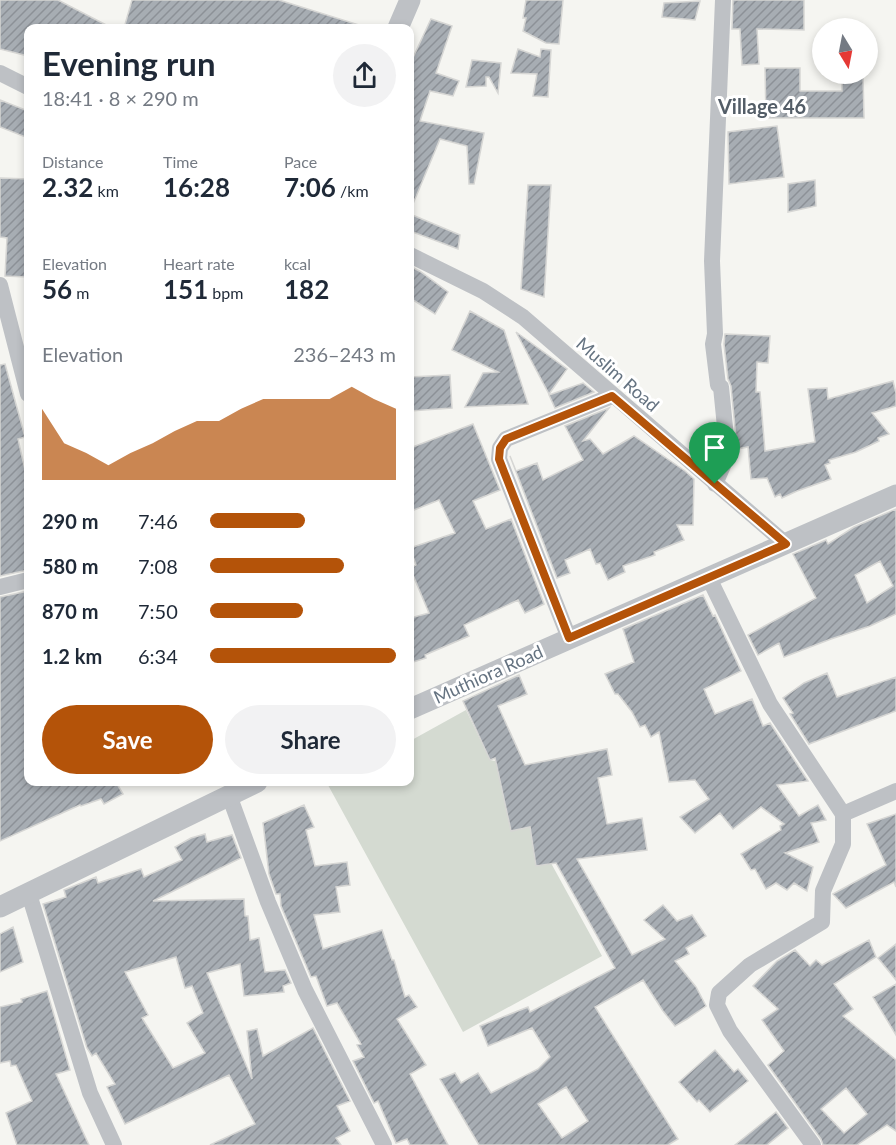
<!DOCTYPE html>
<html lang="en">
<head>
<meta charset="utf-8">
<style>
  body { margin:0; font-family:Lato,sans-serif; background:#f2f2f3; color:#1f2937; height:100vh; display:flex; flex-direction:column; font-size:22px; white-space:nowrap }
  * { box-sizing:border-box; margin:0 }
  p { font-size:20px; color:#747a83 }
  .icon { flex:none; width:33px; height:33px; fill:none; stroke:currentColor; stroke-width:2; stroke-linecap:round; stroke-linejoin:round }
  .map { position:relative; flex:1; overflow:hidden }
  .side { position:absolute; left:24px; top:24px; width:390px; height:762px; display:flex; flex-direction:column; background:#fff; border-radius:12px; box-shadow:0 3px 9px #0003 }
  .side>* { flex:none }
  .needle { width:39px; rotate:170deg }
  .tools { position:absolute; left:812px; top:18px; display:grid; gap:12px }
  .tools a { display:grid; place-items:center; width:66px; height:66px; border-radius:50%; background:#fff; box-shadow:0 3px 9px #0003; font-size:30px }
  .pin { position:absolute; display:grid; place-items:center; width:51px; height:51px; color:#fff; margin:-62px -26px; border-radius:50% 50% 50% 0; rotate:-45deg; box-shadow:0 0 6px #0007 }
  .pin .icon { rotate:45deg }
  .round { display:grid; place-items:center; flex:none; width:63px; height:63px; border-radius:32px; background:#f2f2f3 }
  .summary { display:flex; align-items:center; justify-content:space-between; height:102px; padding:0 18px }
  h1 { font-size:33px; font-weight:700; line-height:45px }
  .metrics { display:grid; grid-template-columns:repeat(3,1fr); gap:9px; height:102px; padding:6px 18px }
  .metrics div { display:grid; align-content:center }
  .metrics b { font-size:26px; font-weight:700 }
  .metrics small { font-size:16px; font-weight:400 }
  .metrics p { font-size:16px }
  .chart { height:168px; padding:12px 18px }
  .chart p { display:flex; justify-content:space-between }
  .chart svg { width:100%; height:108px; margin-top:6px; fill:#b45309; opacity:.7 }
  .cta { display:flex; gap:12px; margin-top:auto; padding:12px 18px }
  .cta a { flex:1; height:69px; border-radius:36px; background:#b45309; color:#fff; font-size:24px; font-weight:700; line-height:69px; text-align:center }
  .cta a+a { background:#f2f2f3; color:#1f2937 }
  ul { padding:0 18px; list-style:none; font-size:20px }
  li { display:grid; grid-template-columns:96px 72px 1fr; align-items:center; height:45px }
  li i { height:15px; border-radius:8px; background:#b45309 }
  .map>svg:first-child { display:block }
  .garden { fill:#d4dad1 }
  .building { fill:url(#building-hatch); stroke:#d6d6d4; stroke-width:1.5; fill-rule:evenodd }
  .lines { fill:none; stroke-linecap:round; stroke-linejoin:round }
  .minor { stroke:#bec1c5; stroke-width:16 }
  .tertiary { stroke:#bec1c5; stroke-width:21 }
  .route-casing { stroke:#fff; stroke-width:12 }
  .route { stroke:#b45309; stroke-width:8 }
  .labels { text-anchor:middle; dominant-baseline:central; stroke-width:6; stroke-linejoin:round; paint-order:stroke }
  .street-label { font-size:18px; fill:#657381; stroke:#fff }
  .neighbourhood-label { font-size:20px; font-weight:bold; fill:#535d67; stroke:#fff }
</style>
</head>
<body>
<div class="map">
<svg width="896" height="1145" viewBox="0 0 896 1145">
  <defs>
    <pattern id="building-hatch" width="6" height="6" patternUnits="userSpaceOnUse" patternTransform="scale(1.5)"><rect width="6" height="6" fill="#a7adb3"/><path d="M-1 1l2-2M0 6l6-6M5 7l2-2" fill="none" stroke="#8c9197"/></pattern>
  </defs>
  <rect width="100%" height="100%" fill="#f5f5f1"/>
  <path class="garden" d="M466 710 490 760 495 761 602 956 463 1032 328 785 335 782H410V741Z"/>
  <path class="building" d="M0 0H58L112 28H28V56L0 49Z
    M132 0H279L359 25V28H234L221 25 220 28H124Z
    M526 0H563L559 44 546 43 523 31 526 18H523Z
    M733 0H804V30L757 29 759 64 742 65 740 29H732Z
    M700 1 695 20 662 17 664 3Z
    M431 19 452 26 436 73 459 81 453 96 430 91 420 121 484 133 474 184H469L467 146 440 139 410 211V64Z
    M518 49 540 57 541 49 551 50 548 97 533 96 537 74 511 73Z
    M472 60 501 63 498 93 489 77H486V86L466 87Z
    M765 68H800V91H842V74H863L864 118H766Z
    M0 100 28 111V138L0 127Z
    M777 126 784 177 729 184 728 132Z
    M0 178 28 179V277L5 276 7 238 0 237Z
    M815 180 816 206 788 212V184Z
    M528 185H551L544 297 521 289Z
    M410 214 460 235 458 249 410 231Z
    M410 266 421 272 448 292 435 314 410 298Z
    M470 311 504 330 528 404 465 407 483 373 498 372 452 350Z
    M516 332 567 369 549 394Z
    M725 334 770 336 768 363 757 362 756 392H760L765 451 815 442 808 389 827 388 828 399 893 381 896 393V406L872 413 889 434 878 438 879 441 856 452 829 460 830 463 825 465 831 479 797 491 782 498 780 494 775 497 767 478 751 479 748 447 737 449 731 386 728 379 724 344Z
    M5 364 25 437 18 439 28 483V570L0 576V365Z
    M450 375 452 408 410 411V377Z
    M583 383 594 392 555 408 549 395Z
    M609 408 583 441 590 439 603 454 634 436 685 471 694 479 693 525H677L684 540 654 552 655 555 623 566 625 572 608 580 600 563 596 564 590 549 565 560 570 573 557 578 510 456 516 471 537 463 543 480 583 460 565 426Z
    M473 424 500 490 473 501 486 529 511 519 544 604 525 613 518 600 464 625 469 636 425 655 426 658 410 663V618L429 613 410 568 416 565 410 548 455 533 439 500 414 510 410 501V448Z
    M896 509V614L870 626 831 639 784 657 779 643 758 655 748 635 816 598 793 554 826 540 828 544 854 527ZM880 561 893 586 867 603 855 575Z
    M28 591V782H116L123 794 104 804 101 799 81 806 80 805 0 841V597Z
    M703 595 713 616 715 615 741 671 704 689 715 714 752 699 763 726 770 723 808 781 777 785 799 816 818 805 826 820 811 823 819 842 785 853 813 867 807 891 794 883 787 890 776 883 766 889 755 869 751 870 741 854 781 830 780 826 784 824 761 807 733 829 720 813 695 833 680 817 709 799 695 780 669 782 659 732 651 737 645 725 640 727 632 712 618 694H615L605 674 634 662 623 629Z
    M827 673 837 697 896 677V711L809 744 790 714 793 713 783 698 804 683Z
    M519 675 527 694 498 706 525 765 607 749 612 775 598 778 607 824 642 818 647 850 577 859 632 955 665 939 644 920 663 905 677 921 692 915 706 936 686 948 689 954 675 961 696 987 706 1006 687 1019 675 1026 663 1011 643 980 595 1007 678 1139 668 1145H479L440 1079 455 1073 461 1083 478 1073 491 1093 538 1069 550 1057 532 1028 488 1046 480 1026 528 1007 530 1012 615 968 556 863 536 866 530 827 511 831 495 758 490 760 463 701ZM566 1087 588 1121 562 1138 538 1104Z
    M304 805 314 827 306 830 315 866 347 862 350 885 336 887 340 912 314 915 323 949 382 930 392 960H394L405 997 409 995 417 1007 397 1019 426 1065 410 1074 448 1145H410L407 1139 396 1143 378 1101 374 1103 353 1061 364 1057 357 1045 361 1044 337 1003 327 1006 316 976 311 977 281 906 280 894H276L269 874 263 823Z
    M896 814V887L894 882 846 908 833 894 886 865 867 824Z
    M205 834 207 842 232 835 241 858 153 901 244 899 245 916H248L250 940 259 938 265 972 285 970 291 983 283 986 284 992 244 996 240 964 207 973 252 1079 247 1031 257 1029 263 1056 313 1028 350 1101 337 1106 350 1131 336 1138 341 1145H210L255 1124 229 1075 125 1124 107 1087 115 1084 96 1053 92 1056 87 1048 43 904 66 897 64 890 96 877 98 883 141 869 144 877 182 860 175 847 191 838ZM176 957 185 988 192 986 203 1013 187 1023 205 1053 173 1068 142 1018 148 1015 125 972Z
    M13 927 23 962 0 972V934Z
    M869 940 876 957 834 984 853 1009 843 1016 896 1060V1131L887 1125 857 1145H823L821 1139 768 1065 784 1051 762 1020 778 1009 753 986 777 961 795 950 810 966 816 960 822 965ZM846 1088 867 1114 844 1133 821 1109Z
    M896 944V980L878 958Z
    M896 984V1035L873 997Z
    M47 991 70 1070 56 1074 89 1145H17L6 1113 32 1101 16 1065 11 1066 10 1061 0 1063V1007L22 1002 21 999Z
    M715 1050 734 1072 738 1069 748 1081 710 1112 699 1100 697 1102 679 1082Z
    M776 1112 788 1128 767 1145H735Z"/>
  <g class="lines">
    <path class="minor" d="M0 73 28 87
      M410 255 483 291 523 317 786 544
      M0 285 28 394
      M715 484 725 461 727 447 721 387 718 385 713 344 715 334 712 261 723 0
      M709 578 770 704 843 814V844L823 891 822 922 750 965 719 993 717 1005 730 1031 813 1145
      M0 587 28 580
      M569 638 499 459 500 448 506 439 612 396
      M229 795 268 902 305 990 384 1145
      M843 814 896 791
      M29 894 90 1093 114 1145"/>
    <path class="tertiary" d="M398 28 410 0
      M410 709 896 495
      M0 907 257 782"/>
  </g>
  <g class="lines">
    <defs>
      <path id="route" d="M612 396 786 544 569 638 499 459 500 448 506 439Z"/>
    </defs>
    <use href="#route" class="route-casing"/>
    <use href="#route" class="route"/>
  </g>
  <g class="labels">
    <g class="street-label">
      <text transform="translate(618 374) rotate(41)">Muslim Road</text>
      <text transform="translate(488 674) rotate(-24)">Muthiora Road</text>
    </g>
    <g class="neighbourhood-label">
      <text x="762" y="106">Village 46</text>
    </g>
  </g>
</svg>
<div class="tools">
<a><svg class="needle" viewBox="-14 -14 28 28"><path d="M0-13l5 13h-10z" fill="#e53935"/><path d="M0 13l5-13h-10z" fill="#747a83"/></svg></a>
</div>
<div class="pin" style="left:715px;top:484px;background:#1e9e55"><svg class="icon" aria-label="arrive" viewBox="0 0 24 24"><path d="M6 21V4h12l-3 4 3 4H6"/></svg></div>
<section class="side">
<div class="summary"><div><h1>Evening run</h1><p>18:41 · 8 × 290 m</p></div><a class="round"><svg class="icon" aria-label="share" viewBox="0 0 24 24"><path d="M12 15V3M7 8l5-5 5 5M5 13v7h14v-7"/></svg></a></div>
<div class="metrics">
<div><p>Distance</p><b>2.32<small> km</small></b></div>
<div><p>Time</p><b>16:28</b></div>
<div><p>Pace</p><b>7:06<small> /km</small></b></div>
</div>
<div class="metrics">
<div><p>Elevation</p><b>56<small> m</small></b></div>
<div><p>Heart rate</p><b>151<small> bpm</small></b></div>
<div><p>kcal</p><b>182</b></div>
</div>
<div class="chart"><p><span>Elevation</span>236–243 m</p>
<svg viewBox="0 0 160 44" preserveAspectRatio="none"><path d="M0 44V15L10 29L20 33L30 38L40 33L50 29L60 24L70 20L80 20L90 15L100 11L110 11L120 11L130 11L140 6L150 11L160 15V44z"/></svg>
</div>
<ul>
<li><b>290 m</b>7:46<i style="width:51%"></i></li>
<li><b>580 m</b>7:08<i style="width:72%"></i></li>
<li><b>870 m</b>7:50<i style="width:50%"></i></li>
<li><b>1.2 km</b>6:34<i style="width:100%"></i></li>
</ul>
<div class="cta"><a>Save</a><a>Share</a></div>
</section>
</div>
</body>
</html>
